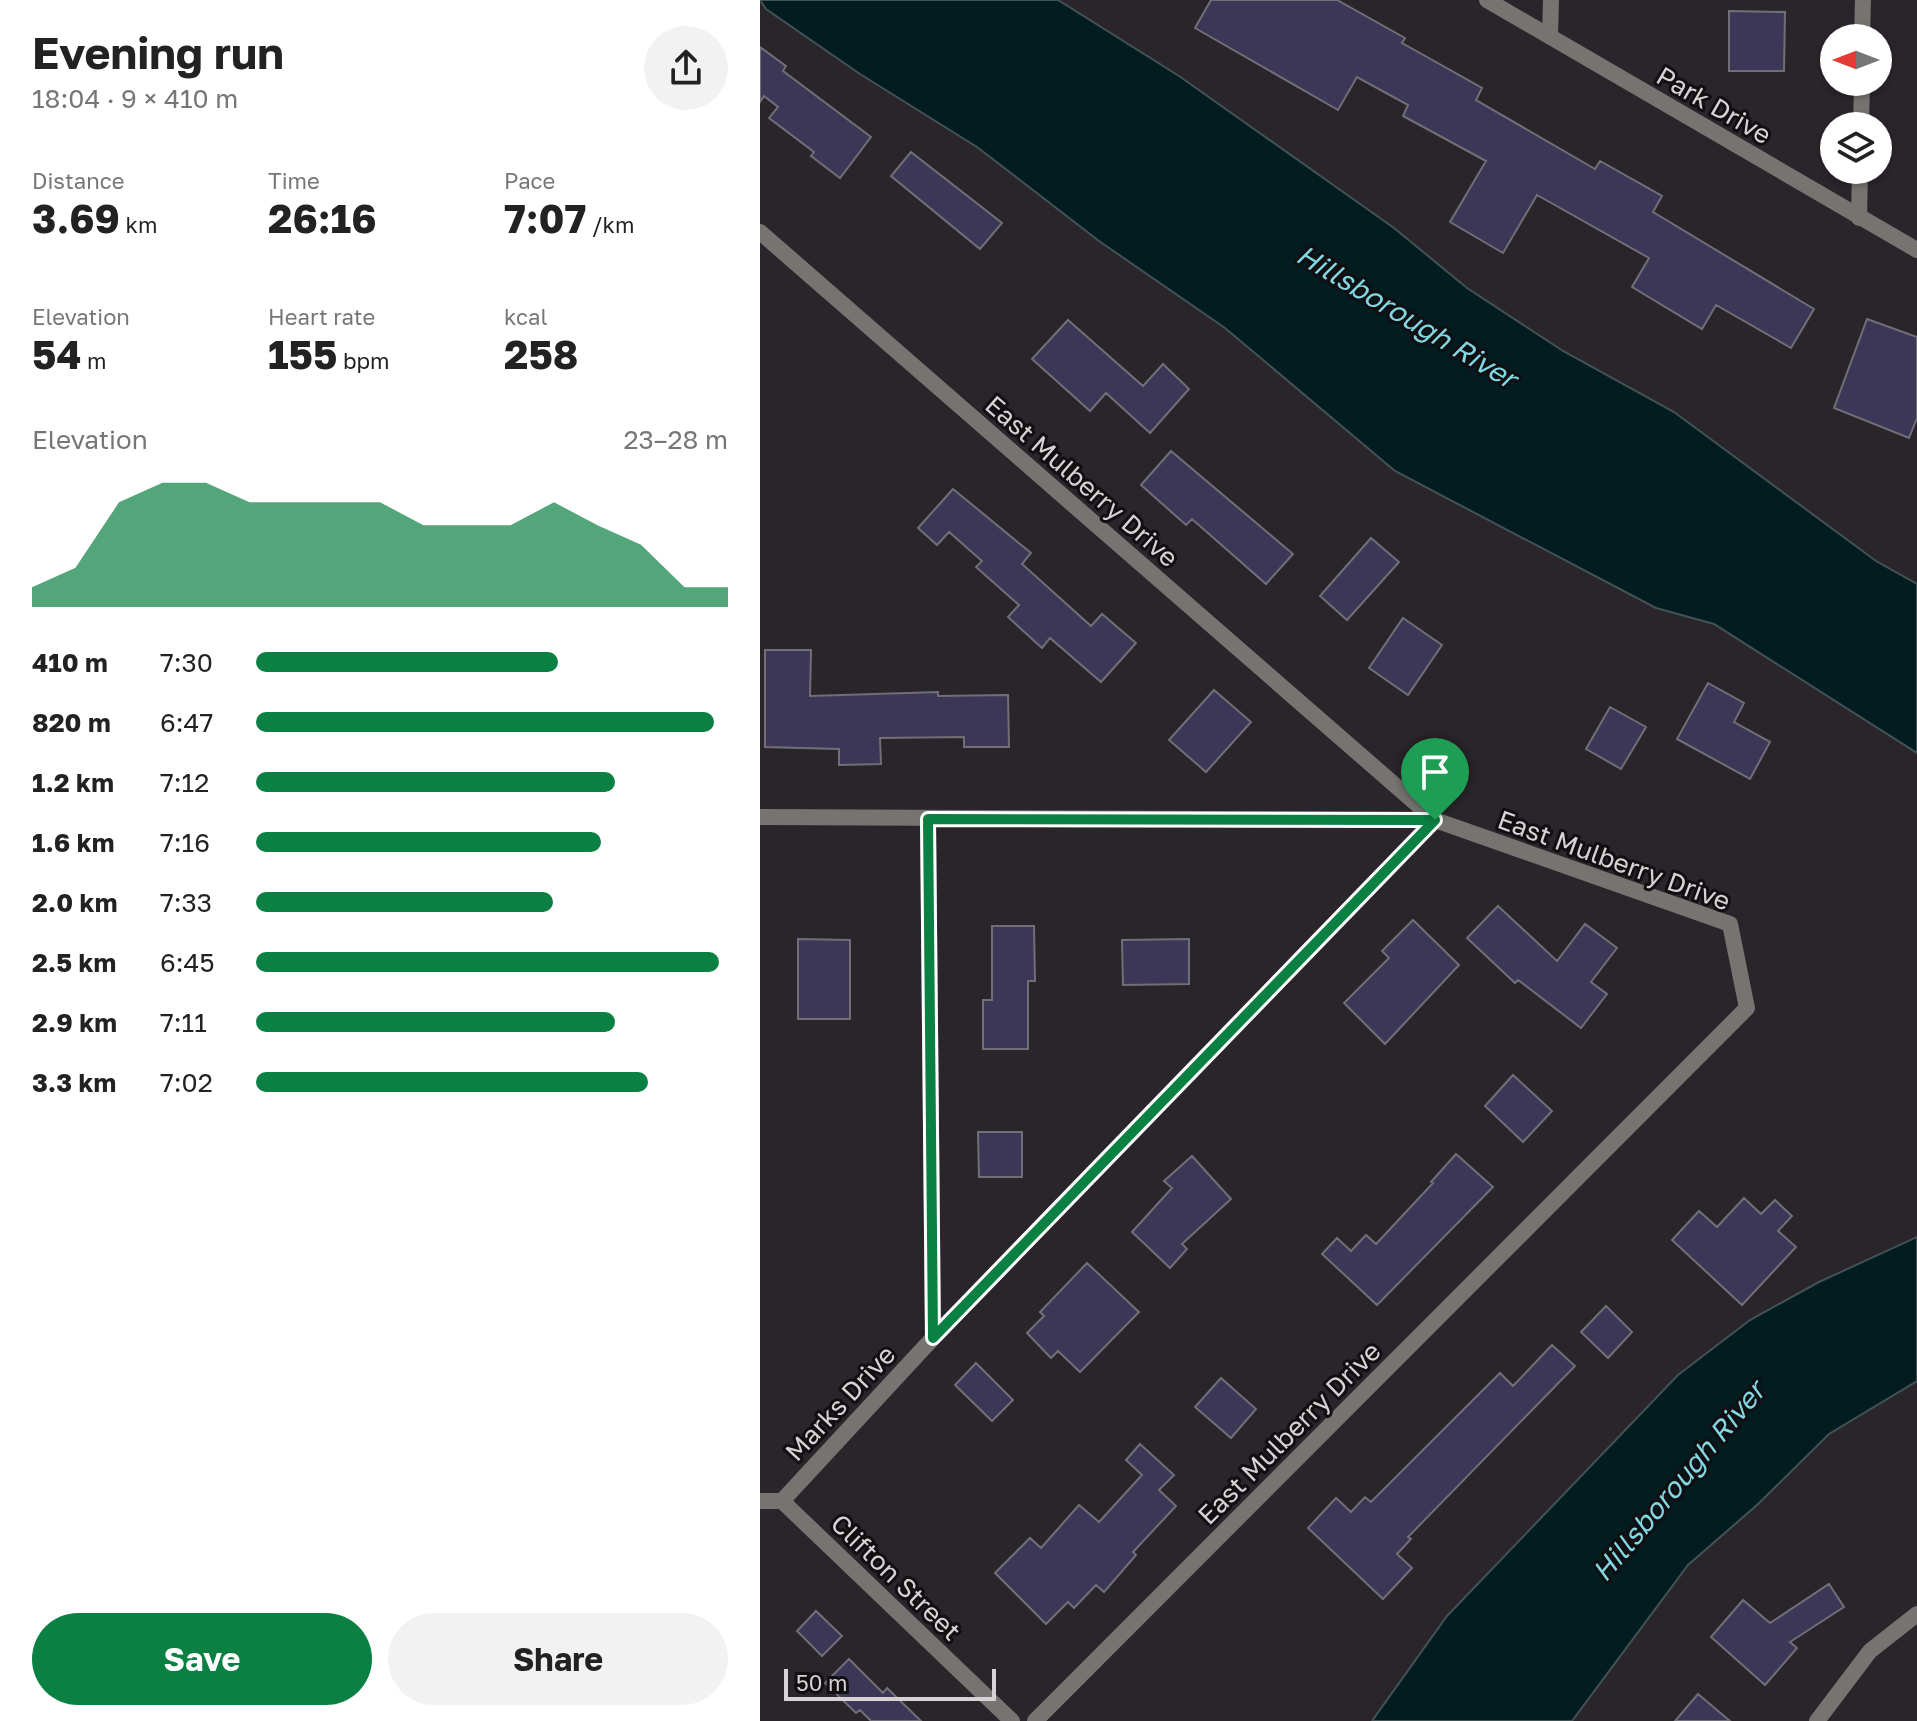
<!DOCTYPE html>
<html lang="en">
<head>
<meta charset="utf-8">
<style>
  body { margin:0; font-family:"Golos Text",sans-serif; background:#f2f2f2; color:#222; height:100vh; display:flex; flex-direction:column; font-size:30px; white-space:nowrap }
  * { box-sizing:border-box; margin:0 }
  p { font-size:26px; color:#767676 }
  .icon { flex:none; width:44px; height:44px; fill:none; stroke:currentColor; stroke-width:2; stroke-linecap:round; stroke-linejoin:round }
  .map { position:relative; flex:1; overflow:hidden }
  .details { display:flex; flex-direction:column; background:#fff; width:760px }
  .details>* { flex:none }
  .needle { width:52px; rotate:270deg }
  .tools { position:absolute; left:1060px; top:24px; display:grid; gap:16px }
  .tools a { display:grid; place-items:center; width:72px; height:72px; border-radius:50%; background:#fff; box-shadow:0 2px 6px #0004; font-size:40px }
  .scale { position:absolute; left:24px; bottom:20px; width:212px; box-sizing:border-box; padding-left:8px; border:4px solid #d6d2d5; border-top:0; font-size:22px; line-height:28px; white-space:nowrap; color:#d6d2d5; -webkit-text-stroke:6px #110f11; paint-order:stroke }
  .pin { position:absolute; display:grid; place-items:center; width:68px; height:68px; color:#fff; margin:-82px -34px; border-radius:50% 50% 50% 0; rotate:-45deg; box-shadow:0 0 8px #0007 }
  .pin .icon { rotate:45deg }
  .round { display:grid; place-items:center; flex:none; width:84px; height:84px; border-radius:42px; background:#f2f2f2 }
  .summary { display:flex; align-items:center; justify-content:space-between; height:136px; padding:0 32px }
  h1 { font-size:44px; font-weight:700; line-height:60px }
  .figures { display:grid; grid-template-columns:repeat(3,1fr); gap:12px; height:136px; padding:8px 32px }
  .figures div { display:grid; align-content:center }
  .figures b { font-size:40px; font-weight:700 }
  .figures small { font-size:22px; font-weight:400 }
  .figures p { font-size:22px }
  .chart { height:224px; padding:16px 32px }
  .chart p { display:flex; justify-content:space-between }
  .chart svg { width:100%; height:144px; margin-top:8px; fill:#0b8043; opacity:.7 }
  .cta { display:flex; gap:16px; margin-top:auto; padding:16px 32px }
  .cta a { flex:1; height:92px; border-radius:48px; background:#0b8043; color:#fff; font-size:32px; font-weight:700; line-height:92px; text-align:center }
  .cta a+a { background:#f2f2f2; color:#222 }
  ul { padding:0 32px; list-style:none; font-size:26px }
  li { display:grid; grid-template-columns:128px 96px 1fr; align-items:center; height:60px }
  li i { height:20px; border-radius:10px; background:#0b8043 }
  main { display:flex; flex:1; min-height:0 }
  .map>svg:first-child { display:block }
  .water { fill:#021c1f; stroke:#425356; stroke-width:2 }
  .building { fill:#3d3757; stroke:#706f77; stroke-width:2 }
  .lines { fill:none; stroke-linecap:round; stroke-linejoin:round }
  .street { stroke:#757471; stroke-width:16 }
  .route-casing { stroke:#fff; stroke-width:16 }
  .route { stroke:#0b8043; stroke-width:10 }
  .labels { text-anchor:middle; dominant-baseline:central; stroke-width:6; stroke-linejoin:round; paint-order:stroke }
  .street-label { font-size:26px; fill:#d6d2d5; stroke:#110f11 }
  .water-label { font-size:28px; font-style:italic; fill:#81d7e2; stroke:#110f11 }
</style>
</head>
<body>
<main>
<section class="details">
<div class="summary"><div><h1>Evening run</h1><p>18:04 · 9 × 410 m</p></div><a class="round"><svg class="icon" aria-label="share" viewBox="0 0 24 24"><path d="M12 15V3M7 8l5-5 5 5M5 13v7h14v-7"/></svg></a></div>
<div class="figures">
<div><p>Distance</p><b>3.69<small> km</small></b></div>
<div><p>Time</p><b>26:16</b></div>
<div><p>Pace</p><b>7:07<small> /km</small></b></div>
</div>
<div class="figures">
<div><p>Elevation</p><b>54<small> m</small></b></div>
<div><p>Heart rate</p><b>155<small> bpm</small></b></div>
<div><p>kcal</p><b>258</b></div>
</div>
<div class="chart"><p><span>Elevation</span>23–28 m</p>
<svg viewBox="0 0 160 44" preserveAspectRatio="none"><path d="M0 44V38L10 32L20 12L30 6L40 6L50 12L60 12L70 12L80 12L90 19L100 19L110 19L120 12L130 19L140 25L150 38L160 38V44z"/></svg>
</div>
<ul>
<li><b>410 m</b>7:30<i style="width:64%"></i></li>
<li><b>820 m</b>6:47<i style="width:97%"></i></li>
<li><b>1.2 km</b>7:12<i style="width:76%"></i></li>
<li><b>1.6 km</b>7:16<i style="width:73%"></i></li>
<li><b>2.0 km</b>7:33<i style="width:63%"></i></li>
<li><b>2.5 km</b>6:45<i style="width:98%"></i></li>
<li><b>2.9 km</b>7:11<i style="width:76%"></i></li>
<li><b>3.3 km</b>7:02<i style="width:83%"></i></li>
</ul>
<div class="cta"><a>Save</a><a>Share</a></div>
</section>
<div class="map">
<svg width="1157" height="1721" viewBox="0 0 1157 1721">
  <rect width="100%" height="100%" fill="#2a252a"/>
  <path class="water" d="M0 0H298L419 76 634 228 707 288 803 351 914 412 1116 561 1157 584V753L954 624 896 608 635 471 465 328 339 241 217 147 100 74 6 9Z
    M1157 1237V1381L1069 1434 997 1505 928 1565 812 1721H612L687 1616 918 1375 990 1320 1059 1282Z"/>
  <path class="building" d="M451 0H577L645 38 642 43 722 88 716 100 835 169 840 161 902 196 893 212 1054 309 1031 348 956 305 942 329 872 287 889 258 777 195 743 253 690 222 726 161 643 116 648 105 597 77 578 110 435 28Z
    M969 11 1025 12 1024 71H969Z
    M0 47 26 66 23 71 111 137 80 178 51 156 54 152 9 118 18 107 4 96 0 102Z
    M151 152 242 223 220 249 131 176Z
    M1107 319 1157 337V418L1149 438 1074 408Z
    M308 320 383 386 403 364 429 389 390 433 346 393 330 411 272 359Z
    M411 451 533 554 506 584 432 519 426 525 381 485Z
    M193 489 271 553 262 564 331 626 342 614 376 643 341 682 290 638 282 648 248 617 259 605 216 567 222 561 189 532 177 545 158 528Z
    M611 538 639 562 587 620 560 596Z
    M643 618 682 645 648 695 609 668Z
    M5 650H51L50 696 178 692V696L248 695 249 747H204V737L120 738 121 764 79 765V749L5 747Z
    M948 683 984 703 974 722 1010 742 990 779 917 739Z
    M454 690 491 722 446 772 409 740Z
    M850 707 886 727 861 769 826 749Z
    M738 906 797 961 825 924 857 948 831 982 847 994 821 1028 758 980 755 983 707 938Z
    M653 920 699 965 625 1044 584 1003 629 958 622 951Z
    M232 926H274L275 981H268V1049H223V1000H232Z
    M38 939 90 940V1019H38Z
    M429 939V984L363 985 362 940Z
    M753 1075 792 1111 763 1142 725 1106Z
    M218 1132H262V1177H219Z
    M696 1154 733 1187 617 1305 562 1254 577 1238 591 1251 606 1235 616 1244 673 1183 671 1182Z
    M432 1156 471 1199 422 1244 427 1249 410 1268 372 1232 412 1188 404 1181Z
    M984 1198 1001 1214 1015 1200 1032 1216 1018 1231 1036 1247 982 1305 912 1240 939 1211 957 1227Z
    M327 1263 379 1312 320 1372 298 1351 291 1358 267 1333 284 1316 280 1312Z
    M846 1306 872 1332 848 1358 821 1332Z
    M792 1345 815 1366 648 1537 651 1539 637 1554 652 1568 623 1599 548 1528 576 1498 591 1512 605 1497 611 1502 740 1373 753 1386Z
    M216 1363 253 1400 232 1421 195 1385Z
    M461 1378 496 1409 471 1438 435 1407Z
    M380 1444 414 1475 399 1490 416 1506 373 1552 376 1555 344 1592 336 1585 314 1608 308 1602 286 1624 235 1573 270 1538 281 1548 319 1505 339 1522 382 1475 366 1460Z
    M1069 1584 1084 1607 1030 1642 1037 1648 1005 1685 951 1637 983 1600 1010 1623Z
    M56 1611 82 1636 62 1656 37 1631Z
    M89 1659 123 1693 127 1688 161 1721H111L100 1710 96 1713 65 1683Z
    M938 1694 970 1721H915Z"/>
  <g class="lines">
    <path class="street" d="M727 0 1157 250
      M790 36 791 0
      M1102 38 1103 0
      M1101 126 1102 82
      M1099 218 1100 170
      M0 232 675 820 970 924 987 1008 275 1721
      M0 817 675 820
      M168 819 173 1338
      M0 1501H22
      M22 1501 173 1338 675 820
      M22 1501 252 1721
      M1057 1721 1110 1651 1157 1614"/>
  </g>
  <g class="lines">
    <defs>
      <path id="route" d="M168 819 675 820 173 1338Z"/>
    </defs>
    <use href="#route" class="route-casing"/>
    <use href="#route" class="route"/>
  </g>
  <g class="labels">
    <g class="street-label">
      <text transform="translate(954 105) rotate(30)">Park Drive</text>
      <text transform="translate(322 481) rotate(41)">East Mulberry Drive</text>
      <text transform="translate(854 860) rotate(20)">East Mulberry Drive</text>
      <text transform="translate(80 1403) rotate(-47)">Marks Drive</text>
      <text transform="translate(529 1433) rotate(-45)">East Mulberry Drive</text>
      <text transform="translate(136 1577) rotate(44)">Clifton Street</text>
    </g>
    <g class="water-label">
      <text transform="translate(647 316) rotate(31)">Hillsborough River</text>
      <text transform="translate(918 1481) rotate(-50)">Hillsborough River</text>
    </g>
  </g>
</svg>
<div class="tools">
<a><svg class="needle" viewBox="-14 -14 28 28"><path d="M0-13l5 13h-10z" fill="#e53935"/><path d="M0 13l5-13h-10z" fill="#767676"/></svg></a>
<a><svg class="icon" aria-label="layers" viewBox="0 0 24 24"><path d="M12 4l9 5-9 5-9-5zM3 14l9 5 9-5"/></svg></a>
</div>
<div class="scale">50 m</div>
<div class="pin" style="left:675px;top:820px;background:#1e9e55"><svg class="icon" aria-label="arrive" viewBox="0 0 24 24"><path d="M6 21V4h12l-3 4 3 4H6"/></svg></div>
</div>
</main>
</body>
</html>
